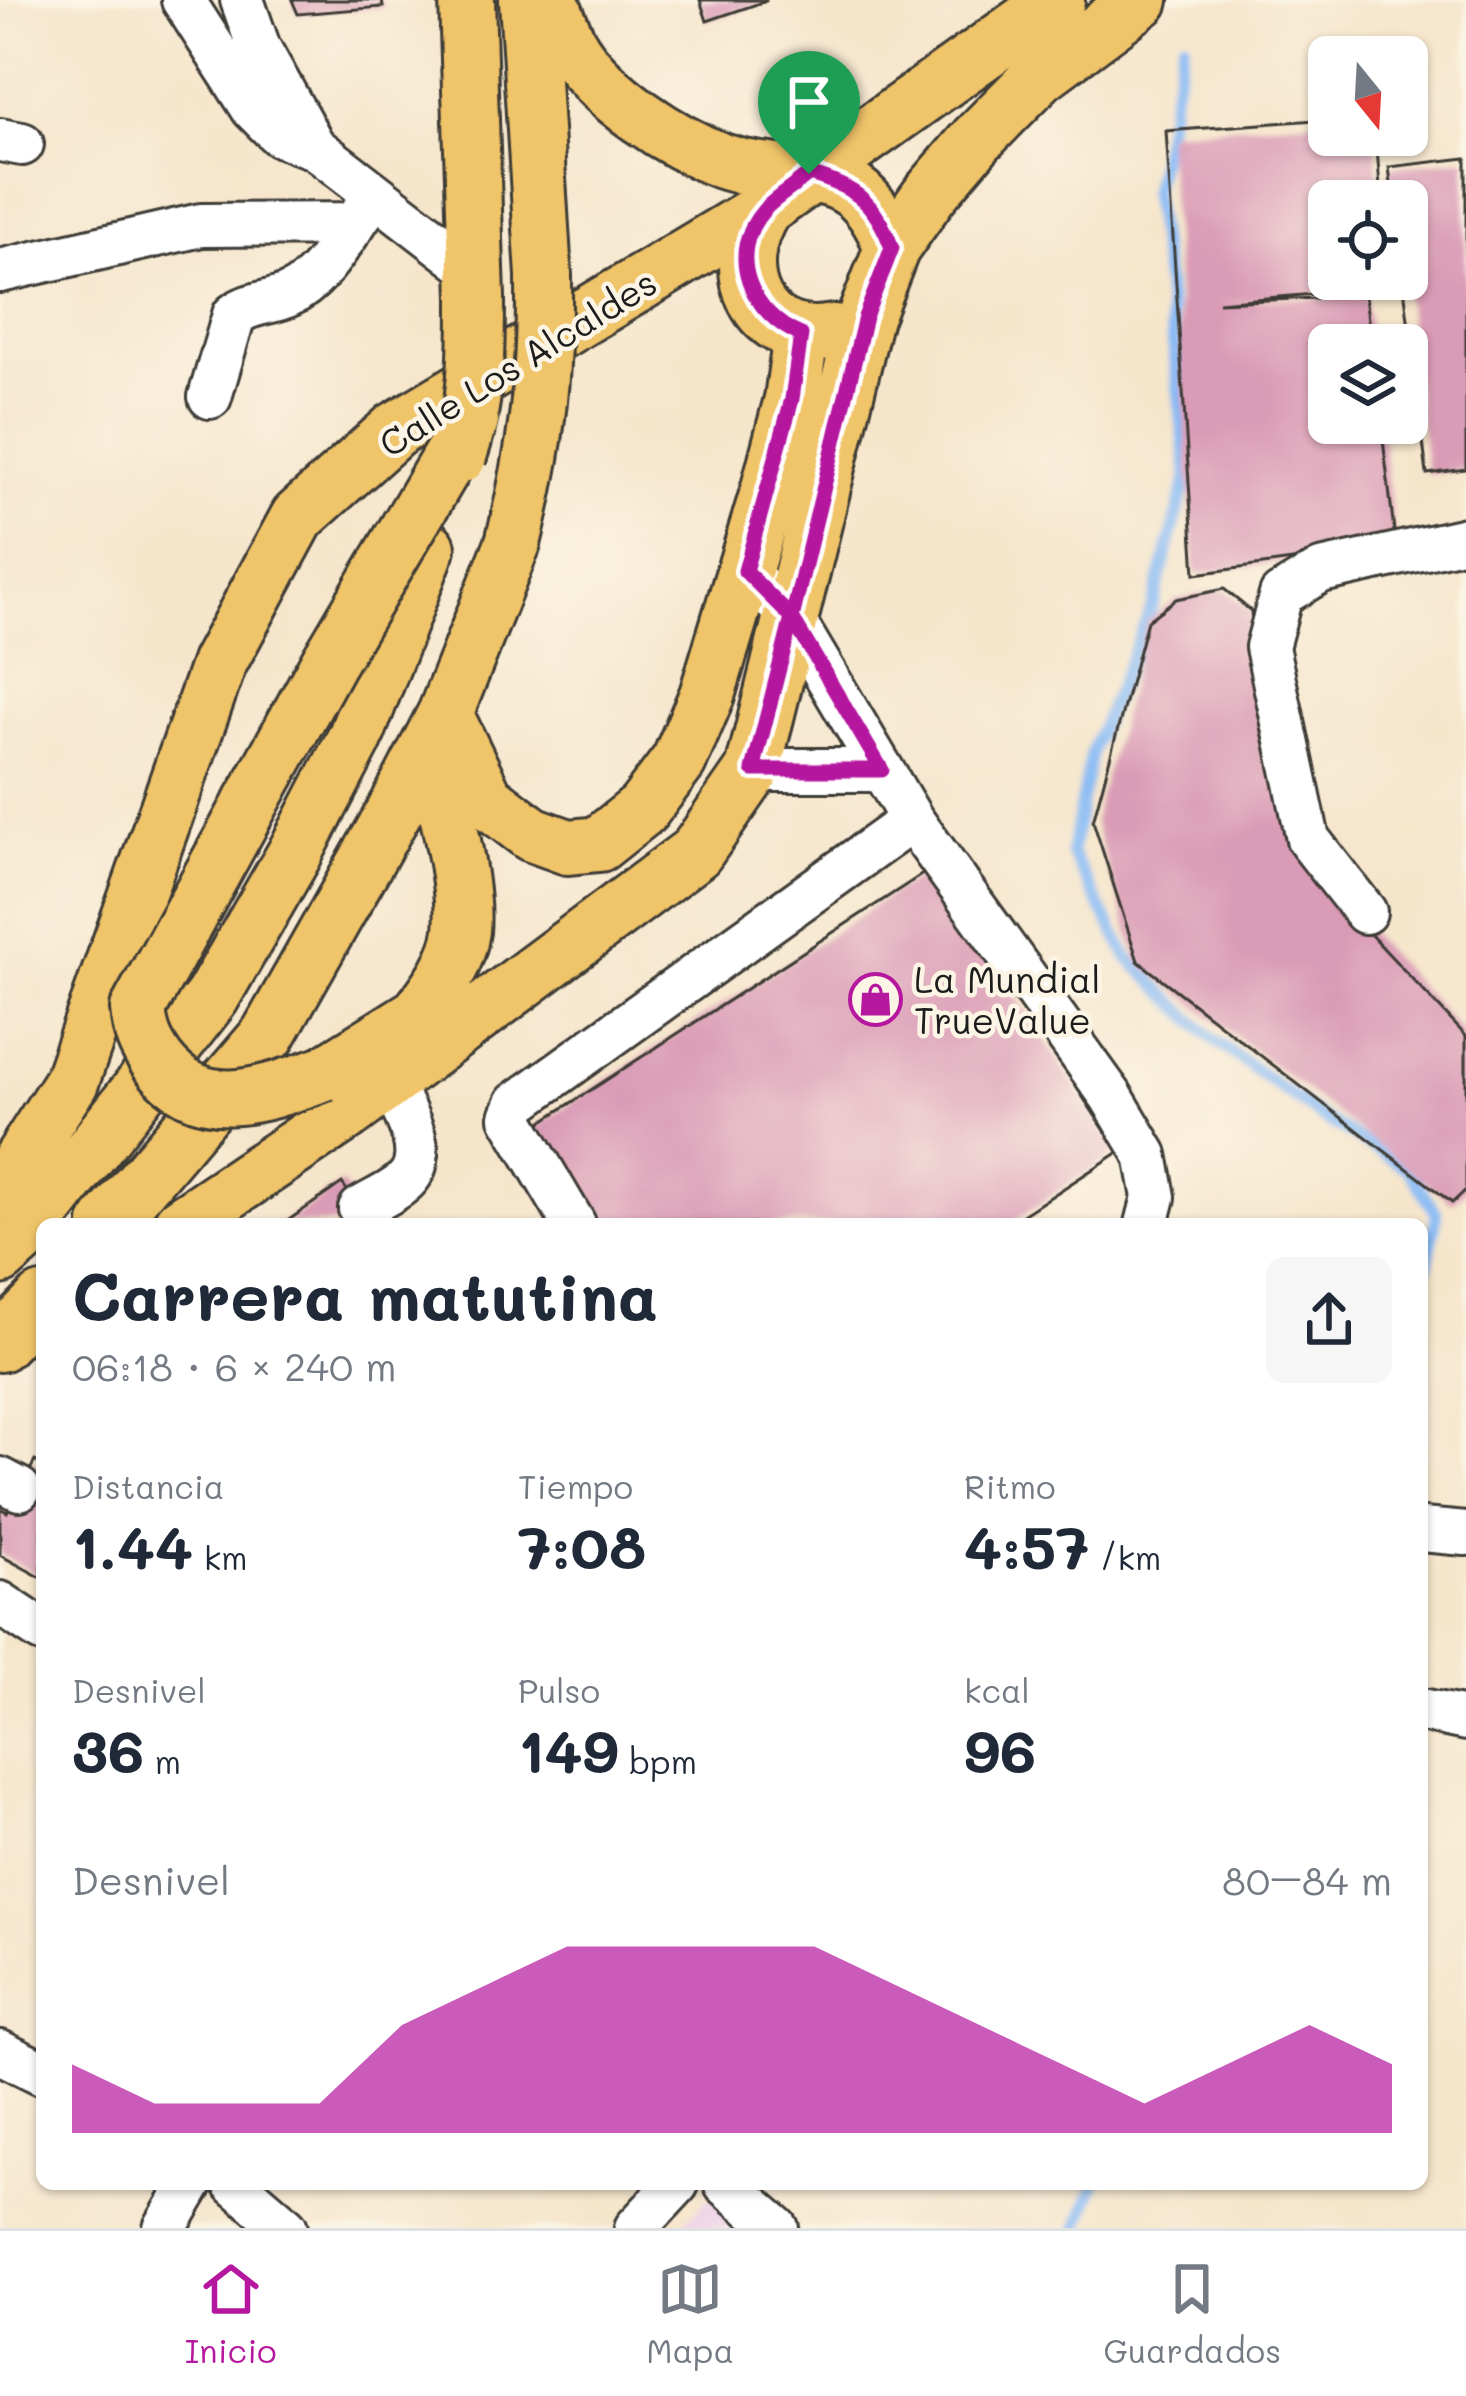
<!DOCTYPE html>
<html lang="es">
<head>
<meta charset="utf-8">
<style>
  body { margin:0; font-family:Mali,sans-serif; background:#f6f6f7; color:#1f2937; height:100vh; display:flex; flex-direction:column; font-size:45px; white-space:nowrap }
  * { box-sizing:border-box; margin:0 }
  p { font-size:39px; color:#747a83 }
  .icon { flex:none; width:66px; height:66px; fill:none; stroke:currentColor; stroke-width:2; stroke-linecap:round; stroke-linejoin:round }
  .map { position:relative; flex:1; overflow:hidden }
  .sheet { position:absolute; left:36px; top:1218px; width:1392px; height:972px; display:flex; flex-direction:column; background:#fff; border-radius:18px; box-shadow:0 3px 9px #0004 }
  .sheet>* { flex:none }
  .needle { width:78px; rotate:162deg }
  .fabs { position:absolute; left:1308px; top:36px; display:grid; gap:24px }
  .fabs a { display:grid; place-items:center; width:120px; height:120px; border-radius:18px; background:#fff; box-shadow:0 3px 9px #0004; font-size:60px }
  .pin { position:absolute; display:grid; place-items:center; width:102px; height:102px; color:#fff; margin:-123px -51px; border-radius:50% 50% 50% 0; rotate:-45deg; box-shadow:0 0 12px #0007 }
  .pin .icon { rotate:45deg }
  .round { display:grid; place-items:center; flex:none; width:126px; height:126px; border-radius:18px; background:#f6f6f7 }
  .headline { display:flex; align-items:center; justify-content:space-between; height:204px; padding:0 36px }
  h1 { font-size:66px; font-weight:700; line-height:90px }
  .figures { display:grid; grid-template-columns:repeat(3,1fr); gap:18px; height:204px; padding:12px 36px }
  .figures div { display:grid; align-content:center }
  .figures b { font-size:60px; font-weight:700 }
  .figures small { font-size:33px; font-weight:400 }
  .figures p { font-size:33px }
  .chart { height:336px; padding:24px 36px }
  .chart p { display:flex; justify-content:space-between }
  .chart svg { width:100%; height:216px; margin-top:12px; fill:#b5179e; opacity:.7 }
  .tab-bar { display:flex; justify-content:space-around; align-items:center; height:168px; border-top:3px solid #e0e1e3; background:#fff; font-size:33px; color:#747a83 }
  .tab-bar a { display:grid; justify-items:center; gap:6px }
  .tab-bar .active { color:#b5179e }
  .map>svg:first-child { display:block }
  .built { fill:#edd0e9 }
  .lines { fill:none; stroke-linecap:round; stroke-linejoin:round }
  .stream { stroke:#88bbf5; stroke-width:12 }
  .building { fill:#da9bb6 }
  .minor-casing { stroke:#3d3a36; stroke-width:48 }
  .major-casing { stroke:#3d3a36; stroke-width:60 }
  .minor { stroke:#fff; stroke-width:42 }
  .major { stroke:#f0c469; stroke-width:54 }
  .major-bridge-casing { stroke:#3d3a36; stroke-width:60; stroke-linecap:butt }
  .major-bridge { stroke:#f0c469; stroke-width:54 }
  .route-casing { stroke:#fff; stroke-width:24 }
  .route { stroke:#b5179e; stroke-width:15 }
  .labels { text-anchor:middle; dominant-baseline:central; stroke-width:9; stroke-linejoin:round; paint-order:stroke }
  .street-label { font-size:36px; fill:#1c1c1c; stroke:#fcf5e5 }
  .poi-label { font-size:36px; fill:#1c1c1c; stroke:#fcf5e5; text-anchor:start }
</style>
</head>
<body>
<div class="map">
<svg width="1466" height="2228" viewBox="0 0 1466 2228">
  <rect width="100%" height="100%" fill="#fcf5e5"/>
  <filter id="ink" filterUnits="userSpaceOnUse"><feTurbulence type="fractalNoise" baseFrequency=".00833" numOctaves="2"/><feDisplacementMap in="SourceGraphic" scale="24" xChannelSelector="R" yChannelSelector="G"/><feConvolveMatrix kernelMatrix="1 2 1 2 8 2 1 2 1" color-interpolation-filters="sRGB"/></filter>
  <filter id="wash" filterUnits="userSpaceOnUse"><feTurbulence type="fractalNoise" baseFrequency=".004" numOctaves="4" result="noise"/><feDisplacementMap in="SourceGraphic" scale="48" xChannelSelector="R" yChannelSelector="G"/><feGaussianBlur stdDeviation="2.7" result="paint"/><feColorMatrix in="noise" values="0 0 0 0 0 0 0 0 0 0 0 0 0 0 0 0 0 1.4 0 .05"/><feComposite in="paint" operator="in"/></filter>
  <g filter="url(#wash)">
    <rect width="100%" height="100%" fill="#f5e5cb"/>
    <path class="built" d="M709 2197 742 2228H679Z"/>
    <g class="lines">
      <path class="stream" d="M1184 43 1152 194 1168 298 1188 475 1154 602 1092 749 1071 853 1128 958 1216 1042 1321 1117 1408 1169 1437 1214 1427 1266 1422 1270
        M1079 2228 1095 2184"/>
    </g>
    <g id="blocks">
      <path class="building" d="M292 0H382L383 7 298 14Z
        M700 0H766V1L707 21Z
        M1329 119V135H1376L1381 201H1329V279H1387L1388 288 1218 302 1365 296 1371 345H1329V423H1381L1396 547 1195 574 1166 131Z
        M1466 158V469L1427 474 1403 279H1407V201H1393L1389 167Z
        M1224 589 1251 611 1253 633 1321 882 1466 1036V1190L1452 1203 1138 961 1093 821 1147 621 1176 599Z
        M932 868 1119 1152 1009 1224H593L531 1129Z
        M342 1183 368 1221 364 1224H283Z
        M35 1461 42 1465V1578L0 1555V1508L7 1512Z"/>
    </g>
  </g>
  <g filter="url(#ink)">
    <use href="#blocks" fill-opacity="0" stroke="#3d3a36" stroke-width="3"/>
    <g class="lines">
      <defs>
        <path id="minor" d="M183 0 253 109 279 135 312 147
          M242 0 259 48 314 147 475 271
          M0 140 22 144
          M0 271 201 225 353 224
          M210 397 234 315C250 302 270 304 289 295 321 281 346 234 366 207
          M745 571 792 618 912 820 1111 1096 1146 1155 1154 1197 1147 1224
          M753 770H882
          M1365 912 1308 839 1267 647 1281 595 1321 571 1466 539
          M360 1209C374 1200 397 1191 408 1178 431 1151 401 1107 389 1081
          M574 1224 511 1117 517 1103 912 820
          M0 1479 19 1489
          M1422 1530 1466 1534
          M0 1603 42 1631
          M1422 1710 1466 1719
          M0 2052 42 2073
          M235 2184 286 2228
          M726 2184 777 2228
          M165 2228 191 2184
          M636 2228 677 2184"/>
        <path id="major" d="M467 0 477 298
          M527 0 544 276
          M550 0C558 16 564 36 573 51 603 97 671 142 722 161 797 187 855 149 892 248
          M764 209C725 270 755 347 834 332
          M445 714 486 799 532 834 568 847 599 844 643 809 679 761 707 695 768 492 792 399 801 335
          M418 1015C437 990 458 963 462 931 467 881 441 793 431 742
          M325 1073 440 1001
          M0 1192 71 1082 219 663 298 517 395 430 764 209 1057 0
          M107 1224 268 1035 398 805 445 714 513 543
          M181 1224 345 1114 696 852 753 770 865 317 892 248 930 194 977 139 1040 75 1141 0
          M0 1257 26 1234 212 997 294 855 355 738 428 548
          M0 1344 42 1301"/>
      </defs>
      <use href="#minor" class="minor-casing"/>
      <use href="#major" class="major-casing"/>
      <use href="#minor" class="minor"/>
      <use href="#major" class="major"/>
      <defs>
        <path id="major-bridge" d="M459 456C477 404 477 353 477 298
          M513 543C537 446 545 376 544 276
          M325 1073C267 1093 204 1121 158 1062 145 1044 140 1031 138 1009L328 663 471 421"/>
      </defs>
      <use href="#major-bridge" class="major-bridge-casing"/>
      <use href="#major-bridge" class="major-bridge"/>
    </g>
  </g>
  <g class="lines" filter="url(#ink)">
    <defs>
      <path id="route" d="M809 174C795 186 776 197 764 210 724 255 752 315 801 335L792 399 745 571 792 618 753 770H882L792 618 865 317 892 248C875 202 856 187 809 174"/>
    </defs>
    <use href="#route" class="route-casing"/>
    <use href="#route" class="route"/>
  </g>
  <defs>
    <symbol id="shop-ring" viewBox="-11 -11 22 22"><circle r="9.5" fill="#fcf5e5" stroke="#b5179e" stroke-width="1.5"/><path d="M-5-2.5h2.3a2.7 3.5 0 0 1 5.4 0H5L5.5 6h-11ZM-1.5-2.5h3a1.5 2.3 0 0 0-3 0Z" fill="#b5179e"/></symbol>
  </defs>
  <g fill-rule="evenodd">
    <use href="#shop-ring" x="846" y="970" width="59" height="59"/>
  </g>
  <g class="labels">
    <g class="street-label">
      <text transform="translate(517 362) rotate(-32)">Calle Los Alcaldes</text>
    </g>
    <g class="poi-label">
      <text x="914" y="978">La Mundial<tspan x="914" dy="41">TrueValue</tspan></text>
    </g>
  </g>
</svg>
<div class="fabs">
<a><svg class="needle" viewBox="-14 -14 28 28"><path d="M0-13l5 13h-10z" fill="#e53935"/><path d="M0 13l5-13h-10z" fill="#747a83"/></svg></a>
<a><svg class="icon" aria-label="locate" viewBox="0 0 24 24"><circle cx="12" cy="12" r="6"/><path d="M12 2v4M12 18v4M2 12h4M18 12h4"/></svg></a>
<a><svg class="icon" aria-label="layers" viewBox="0 0 24 24"><path d="M12 4l9 5-9 5-9-5zM3 14l9 5 9-5"/></svg></a>
</div>
<div class="pin" style="left:809px;top:174px;background:#1e9e55"><svg class="icon" aria-label="arrive" viewBox="0 0 24 24"><path d="M6 21V4h12l-3 4 3 4H6"/></svg></div>
<section class="sheet">
<div class="headline"><div><h1>Carrera matutina</h1><p>06:18 · 6 × 240 m</p></div><a class="round"><svg class="icon" aria-label="share" viewBox="0 0 24 24"><path d="M12 15V3M7 8l5-5 5 5M5 13v7h14v-7"/></svg></a></div>
<div class="figures">
<div><p>Distancia</p><b>1.44<small> km</small></b></div>
<div><p>Tiempo</p><b>7:08</b></div>
<div><p>Ritmo</p><b>4:57<small> /km</small></b></div>
</div>
<div class="figures">
<div><p>Desnivel</p><b>36<small> m</small></b></div>
<div><p>Pulso</p><b>149<small> bpm</small></b></div>
<div><p>kcal</p><b>96</b></div>
</div>
<div class="chart"><p><span>Desnivel</span>80–84 m</p>
<svg viewBox="0 0 160 44" preserveAspectRatio="none"><path d="M0 44V30L10 38L20 38L30 38L40 22L50 14L60 6L70 6L80 6L90 6L100 14L110 22L120 30L130 38L140 30L150 22L160 30V44z"/></svg>
</div>
</section>
</div>
<nav class="tab-bar">
<a class="active"><svg class="icon" aria-label="home" viewBox="0 0 24 24"><path d="M3 11l9-7 9 7M6 9v11h12V9"/></svg>Inicio</a>
<a><svg class="icon" aria-label="map" viewBox="0 0 24 24"><path d="M3 6l6-2 6 2 6-2v14l-6 2-6-2-6 2zM9 4v14M15 6v14"/></svg>Mapa</a>
<a><svg class="icon" aria-label="saved" viewBox="0 0 24 24"><path d="M7 4h10v16l-5-4-5 4z"/></svg>Guardados</a>
</nav>
</body>
</html>
